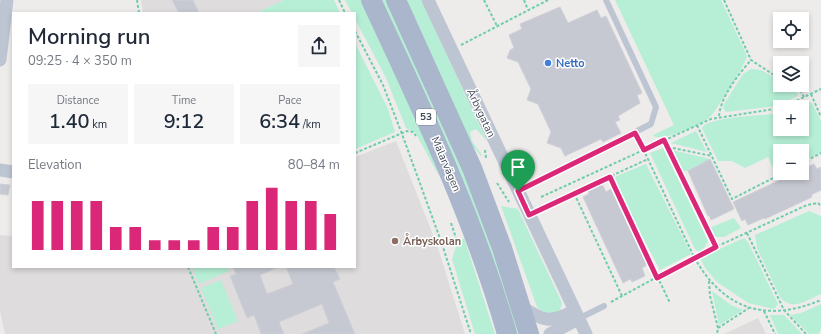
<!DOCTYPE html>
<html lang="en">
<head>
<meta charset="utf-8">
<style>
  body { margin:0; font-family:"Nunito Sans",sans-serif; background:#f6f6f7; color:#1f2937; height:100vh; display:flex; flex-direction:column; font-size:15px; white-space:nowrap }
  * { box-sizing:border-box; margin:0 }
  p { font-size:13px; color:#747a83 }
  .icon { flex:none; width:22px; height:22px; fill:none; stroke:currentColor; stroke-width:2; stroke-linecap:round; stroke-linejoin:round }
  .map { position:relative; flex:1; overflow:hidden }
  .side { position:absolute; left:12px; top:12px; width:344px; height:256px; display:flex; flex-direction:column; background:#fff; border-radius:0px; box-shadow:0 2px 6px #0003 }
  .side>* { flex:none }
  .buttons { position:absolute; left:773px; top:12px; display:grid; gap:8px }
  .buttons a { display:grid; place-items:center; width:36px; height:36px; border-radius:0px; background:#fff; box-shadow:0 2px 6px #0003; font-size:20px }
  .pin { position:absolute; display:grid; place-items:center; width:34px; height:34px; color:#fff; margin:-41px -17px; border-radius:50% 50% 50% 0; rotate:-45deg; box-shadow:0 0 4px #0007 }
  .pin .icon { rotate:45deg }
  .round { display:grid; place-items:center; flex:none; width:42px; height:42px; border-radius:0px; background:#f6f6f7 }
  .head { display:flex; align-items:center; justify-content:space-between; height:68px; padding:0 16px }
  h1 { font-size:22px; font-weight:600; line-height:30px }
  .stats { display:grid; grid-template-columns:repeat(3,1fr); gap:6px; height:68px; padding:4px 16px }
  .stats div { display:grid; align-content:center; border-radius:0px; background:#f6f6f7; text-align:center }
  .stats b { font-size:20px; font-weight:600 }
  .stats small { font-size:11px; font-weight:400 }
  .stats p { font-size:11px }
  .chart { height:112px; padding:8px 16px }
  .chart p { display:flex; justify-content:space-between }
  .chart svg { width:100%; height:72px; margin-top:4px; stroke:#db2777; stroke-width:6 }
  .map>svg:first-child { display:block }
  .education { fill:#dfdcdd }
  .green { fill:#b6efd5 }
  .building { fill:#c7c9d2; stroke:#cfd0d7 }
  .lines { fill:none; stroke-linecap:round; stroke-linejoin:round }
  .path { stroke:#6dceac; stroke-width:2; stroke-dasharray:3 2; stroke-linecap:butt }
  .lane { stroke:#bdc5d2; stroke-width:6 }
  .street { stroke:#bdc5d2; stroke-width:13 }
  .primary { stroke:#a9b6cc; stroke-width:20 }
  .route-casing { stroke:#fff; stroke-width:8 }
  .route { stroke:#db2777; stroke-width:5 }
  .shop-dot { fill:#3f7fe0; stroke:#fff; stroke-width:1.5 }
  .education-dot { fill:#8d6e63; stroke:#fff; stroke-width:1.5 }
  .labels { text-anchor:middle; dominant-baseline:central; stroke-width:3; stroke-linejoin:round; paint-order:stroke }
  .shield { fill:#fff; stroke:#7b818b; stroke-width:1 }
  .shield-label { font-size:10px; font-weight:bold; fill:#434b59 }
  .shop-label { font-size:11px; font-weight:bold; fill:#366cbe; stroke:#fff; text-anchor:start }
  .street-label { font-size:11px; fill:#434b59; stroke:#fff }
  .education-label { font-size:11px; font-weight:bold; fill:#785e54; stroke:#fff; text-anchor:start }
</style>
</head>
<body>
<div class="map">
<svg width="821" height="334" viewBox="0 0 821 334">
  <rect width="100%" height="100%" fill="#eeebeb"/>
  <path class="education" d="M141 0H284L256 13H143Z
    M396 141 437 245 465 334H5L0 311V235L13 236V267H355V157Z
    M758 318 766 334H724Z"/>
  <path class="green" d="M284 0H334L340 13H256Z
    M345 0H363L431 148 439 176 415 132 406 128 386 78 355 19V13H352Z
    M380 0H388L462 163 522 334H516Z
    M407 0H421L487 141 476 129 470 132 472 141 482 155 481 156 471 144Z
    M615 0H721L747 56C745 65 716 111 710 117 701 125 666 140 655 137L653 135 674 125Z
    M355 43 388 109 395 132 355 149Z
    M751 69 761 70 780 81V85C789 85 796 87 798 96L776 106 726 112 723 108 724 104 743 74Z
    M806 100 812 103 821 121V152L802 162V151H780V173L776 175 768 157 745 168 732 161H718L702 128C709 116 765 116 780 113V129H802V107H793Z
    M696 131 707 152 671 143Z
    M663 148 708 241 704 248 699 252 695 249 650 153Z
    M672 150 710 159 688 171H682Z
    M646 164 691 254 660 270 612 178Z
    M501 206 518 209 562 303C561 318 544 315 537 307Z
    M809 211 821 216V294C807 300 792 312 780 297L757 248 755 235Z
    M734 218 741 228 724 237H716L709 228Z
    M464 238 495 334H475L452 259 457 244Z
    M744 238 748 242 778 304 774 309 748 303 717 282 706 269 700 258Z
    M192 267H227L229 271 199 284Z
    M221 280 238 321 218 329 201 288Z
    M712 291 731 305 743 310 719 325Z
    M821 304V330L818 334H809L790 315 801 313Z
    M770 315H784L802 334H778Z"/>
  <path class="building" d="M172 0H193L199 13H179Z
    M560 7 568 23 597 10 601 18 606 16 642 93 637 95 640 103 618 116 620 120 615 122 621 133 603 142 601 139 565 156 561 148 547 143 551 132 538 104 527 100 531 89 518 62 507 58 510 50 514 48 509 35 522 29 520 24Z
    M710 159 734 209 711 220 709 215 708 216 688 171Z
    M814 164 817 169 821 167V190L811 195 812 197 765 219 764 218 748 225 745 219 742 221 733 202 795 173H802V169Z
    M0 184 10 185 8 195 0 194Z
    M602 184 606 192 611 189 647 265 642 268 645 276 632 282 630 279 623 283 583 197 589 194 588 190Z
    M233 267H279L260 275 267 294 293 284 286 267H334L340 279 333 282 355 334H302L329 323 322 304 279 322 284 334H261L254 315 247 318 230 276 236 274Z"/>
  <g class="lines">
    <path class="path" d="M137 0 139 13
      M339 0 345 13
      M484 0 497 26
      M524 0 528 10
      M724 0 751 60 780 79
      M355 31 383 85 402 134 442 244 471 334
      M461 45 548 0
      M791 85 801 92 804 97
      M811 94 821 117
      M783 107 821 89
      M719 116C721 96 738 75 751 60
      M697 125 732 199 783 173
      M639 140 694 257C724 310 766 323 821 300
      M665 140 716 247
      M668 147 712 156
      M485 150 486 158
      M355 153 407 131 413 132 416 136
      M802 163 821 153
      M610 177 670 303
      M497 183 509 202
      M541 197 711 119 780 108
      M539 210 574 193
      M451 223 456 238
      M747 233 784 310 806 334
      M442 244 456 238
      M188 267 216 334
      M709 281 710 296 718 328 717 334
      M622 296 574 193 648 159
      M611 302 694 257 807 205 818 203 821 206
      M764 311 775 334
      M718 328 749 308"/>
    <path class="lane" d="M518 191 651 124 656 107 606 0
      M578 319 604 306"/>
    <path class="street" d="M428 0 586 334
      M0 60 7 0
      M0 170 13 172
      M520 306C544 321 548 324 574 311
      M550 334 578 319"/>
    <path class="primary" d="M371 0C422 109 474 218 507 334
      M396 0 472 168 502 248 529 334"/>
  </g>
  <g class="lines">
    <defs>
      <path id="route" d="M635 133 644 150 664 140 716 247 657 278 610 177 529 215 518 191Z"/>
    </defs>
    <use href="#route" class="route-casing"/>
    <use href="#route" class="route"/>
  </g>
  <circle class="shop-dot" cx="548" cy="63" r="4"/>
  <circle class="education-dot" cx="395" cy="241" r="4"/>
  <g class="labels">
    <rect class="shield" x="416" y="109" width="20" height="16" rx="3"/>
    <g class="shield-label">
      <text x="426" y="117">53</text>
    </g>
    <g class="shop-label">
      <text x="556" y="63">Netto</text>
    </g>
    <g class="street-label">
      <text transform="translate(481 113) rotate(65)">Årbygatan</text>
      <text transform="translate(446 164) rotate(67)">Mälarvägen</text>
    </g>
    <g class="education-label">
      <text x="403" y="241">Årbyskolan</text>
    </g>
  </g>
</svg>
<div class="buttons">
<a><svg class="icon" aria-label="locate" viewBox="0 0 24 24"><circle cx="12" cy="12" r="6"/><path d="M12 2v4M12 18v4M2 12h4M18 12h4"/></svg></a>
<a><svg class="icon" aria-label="layers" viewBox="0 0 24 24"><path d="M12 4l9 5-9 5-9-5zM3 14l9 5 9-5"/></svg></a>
<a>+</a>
<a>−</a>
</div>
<div class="pin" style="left:518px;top:191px;background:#1e9e55"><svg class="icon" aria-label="arrive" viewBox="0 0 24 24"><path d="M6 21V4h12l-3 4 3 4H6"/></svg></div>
<section class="side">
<div class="head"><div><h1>Morning run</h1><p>09:25 · 4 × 350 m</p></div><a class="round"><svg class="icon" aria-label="share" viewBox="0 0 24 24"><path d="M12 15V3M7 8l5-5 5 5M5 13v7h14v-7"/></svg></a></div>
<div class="stats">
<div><p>Distance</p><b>1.40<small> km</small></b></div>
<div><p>Time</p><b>9:12</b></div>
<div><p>Pace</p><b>6:34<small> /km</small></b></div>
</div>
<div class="chart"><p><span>Elevation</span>80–84 m</p>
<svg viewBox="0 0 160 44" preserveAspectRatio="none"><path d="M5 44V14M15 44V14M25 44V14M35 44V14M45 44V30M55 44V30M65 44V38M75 44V38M85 44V38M95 44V30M105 44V30M115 44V14M125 44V6M135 44V14M145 44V14M155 44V22"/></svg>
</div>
</section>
</div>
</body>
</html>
